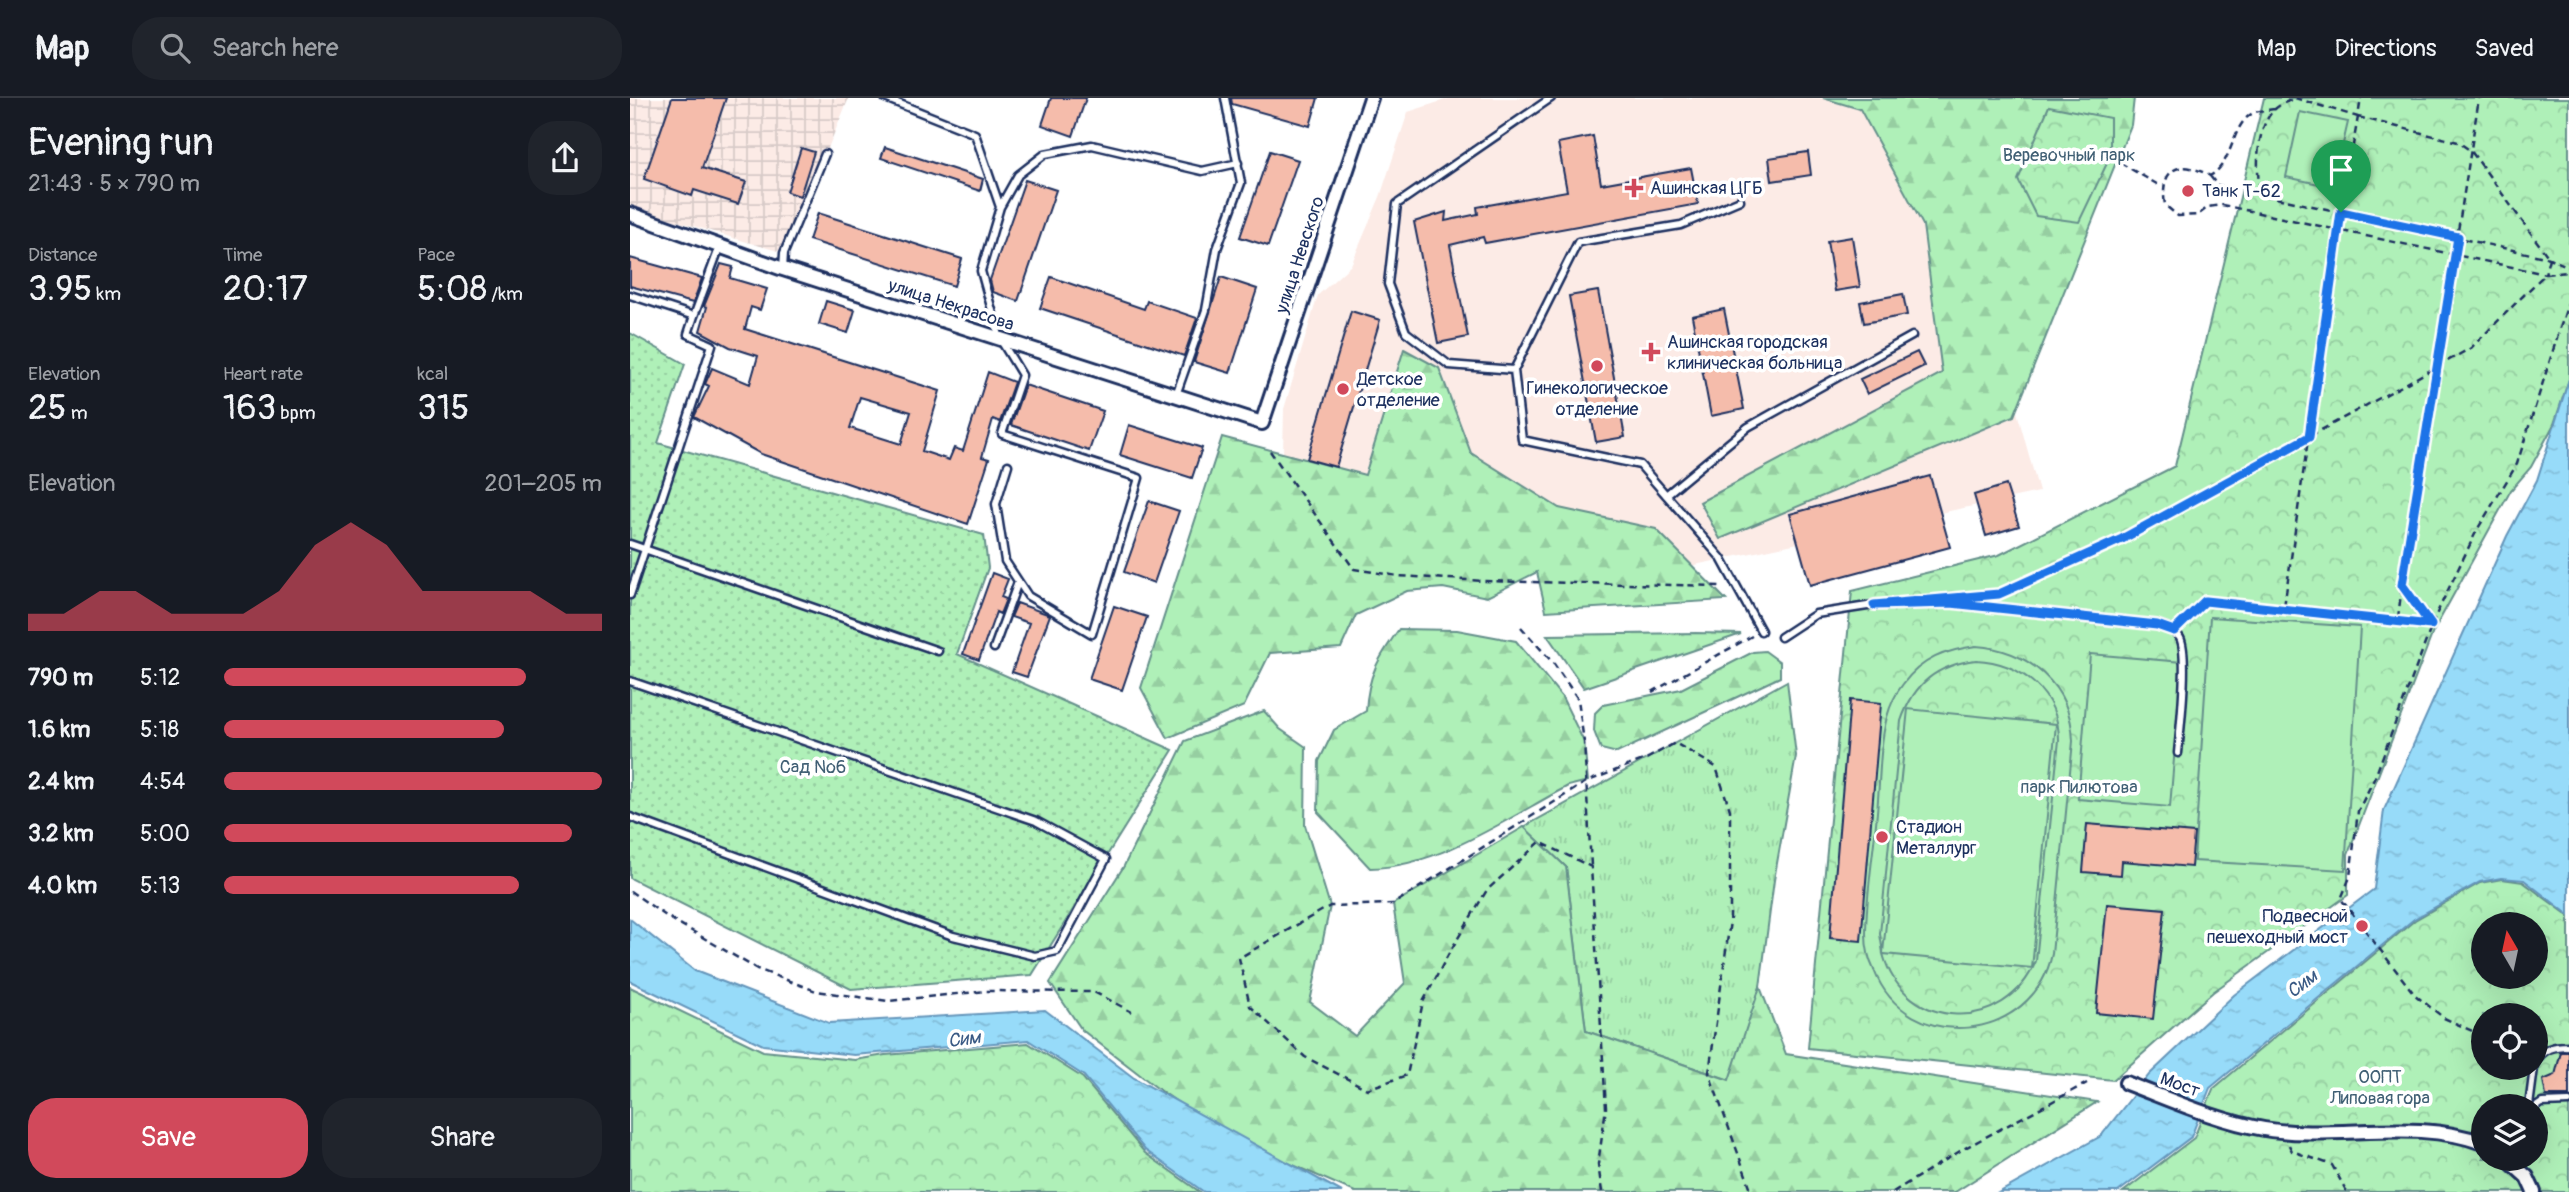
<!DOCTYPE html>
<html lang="en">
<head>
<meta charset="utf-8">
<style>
  body { margin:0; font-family:Pangolin,sans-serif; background:#20242c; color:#f1f3f6; height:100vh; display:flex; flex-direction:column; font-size:26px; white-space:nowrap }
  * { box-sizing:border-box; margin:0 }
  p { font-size:23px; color:#9ea1a6 }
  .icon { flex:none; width:38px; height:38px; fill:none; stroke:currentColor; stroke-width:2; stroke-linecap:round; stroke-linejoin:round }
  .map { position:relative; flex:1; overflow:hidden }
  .drawer { display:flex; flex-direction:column; background:#171b24; width:630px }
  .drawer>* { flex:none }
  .needle { width:46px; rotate:351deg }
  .controls { position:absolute; left:1841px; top:814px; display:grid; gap:14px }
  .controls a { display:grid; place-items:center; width:77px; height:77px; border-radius:50%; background:#171b24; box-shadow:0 7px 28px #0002; font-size:35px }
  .pin { position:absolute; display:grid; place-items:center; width:60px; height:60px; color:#fff; margin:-72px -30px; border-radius:50% 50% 50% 0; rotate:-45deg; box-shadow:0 0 7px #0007 }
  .pin .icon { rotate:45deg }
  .round { display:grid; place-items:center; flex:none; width:74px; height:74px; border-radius:28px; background:#20242c }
  .head { display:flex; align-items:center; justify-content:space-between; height:119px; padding:0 28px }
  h1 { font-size:38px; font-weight:600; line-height:52px }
  .metrics { display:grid; grid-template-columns:repeat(3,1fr); gap:10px; height:119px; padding:7px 28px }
  .metrics div { display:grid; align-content:center }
  .metrics b { font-size:35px; font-weight:600 }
  .metrics small { font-size:19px; font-weight:400 }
  .metrics p { font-size:19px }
  .chart { height:196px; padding:14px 28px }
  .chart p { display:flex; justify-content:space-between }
  .chart svg { width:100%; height:126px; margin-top:7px; fill:#d1495b; opacity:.7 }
  .primary-button { display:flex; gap:14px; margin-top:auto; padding:14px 28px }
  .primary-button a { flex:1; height:80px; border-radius:28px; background:#d1495b; color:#fff; font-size:28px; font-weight:600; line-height:80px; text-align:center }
  .primary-button a+a { background:#20242c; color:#f1f3f6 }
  ul { padding:0 28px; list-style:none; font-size:23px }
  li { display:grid; grid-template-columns:112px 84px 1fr; align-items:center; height:52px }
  li i { height:18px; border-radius:9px; background:#d1495b }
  header { display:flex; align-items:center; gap:42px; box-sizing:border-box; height:98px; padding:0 35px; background:#171b24; border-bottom:2px solid #363941 }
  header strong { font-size:33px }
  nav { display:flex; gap:38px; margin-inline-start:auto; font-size:24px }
  .search { width:490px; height:63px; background:#20242c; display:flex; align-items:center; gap:18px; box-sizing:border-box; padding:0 24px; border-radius:28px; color:#9ea1a6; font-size:26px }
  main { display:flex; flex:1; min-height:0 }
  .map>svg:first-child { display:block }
  .built { fill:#fcebe6 }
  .industrial { fill:url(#industrial-grid) }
  .grass { fill:url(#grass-tufts); stroke:#65908b; stroke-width:2 }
  .forest { fill:url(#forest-firs); stroke:#65908b; stroke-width:2 }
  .park { fill:url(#park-crowns); stroke:#65908b; stroke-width:2; fill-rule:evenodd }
  .garden { fill:url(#garden-dots); stroke:#65908b; stroke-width:2 }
  .pitch { fill:#aff0b8; stroke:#65908b; stroke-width:2; fill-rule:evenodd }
  .water { fill:url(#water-ripples); stroke:#6596bb; stroke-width:2 }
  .building { fill:#f5bcab; stroke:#1b2f5e; stroke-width:2; fill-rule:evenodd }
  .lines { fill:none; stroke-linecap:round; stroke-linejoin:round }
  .lane-casing { stroke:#1b2f5e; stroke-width:11 }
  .street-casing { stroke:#1b2f5e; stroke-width:18 }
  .path { stroke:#1b2f5e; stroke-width:2.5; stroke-dasharray:7 5; stroke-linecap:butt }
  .lane { stroke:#fff; stroke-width:6 }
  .street { stroke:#fff; stroke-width:12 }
  .route-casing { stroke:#fff; stroke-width:14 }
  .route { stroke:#1a73e8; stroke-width:9 }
  .poi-dot { fill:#d1495b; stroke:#fff; stroke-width:2.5 }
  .labels { text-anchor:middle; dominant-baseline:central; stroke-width:7; stroke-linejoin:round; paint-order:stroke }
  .park-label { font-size:18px; fill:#405f74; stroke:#fff }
  .poi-label { font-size:18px; fill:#1b2f5e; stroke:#fff; text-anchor:start }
  .street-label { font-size:18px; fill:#1b2f5e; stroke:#fff }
  .water-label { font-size:19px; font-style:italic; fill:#3a5a85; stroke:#fff }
</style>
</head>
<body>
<header>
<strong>Map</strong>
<div class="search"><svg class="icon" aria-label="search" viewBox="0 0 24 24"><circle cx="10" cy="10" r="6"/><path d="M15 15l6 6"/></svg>Search here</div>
<nav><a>Map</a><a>Directions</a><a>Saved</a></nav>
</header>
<main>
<section class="drawer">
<div class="head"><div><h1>Evening run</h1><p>21:43 · 5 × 790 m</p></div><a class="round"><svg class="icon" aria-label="share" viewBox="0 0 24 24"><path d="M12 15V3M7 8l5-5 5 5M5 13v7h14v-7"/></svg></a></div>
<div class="metrics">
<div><p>Distance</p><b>3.95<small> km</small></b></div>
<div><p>Time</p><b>20:17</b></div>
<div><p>Pace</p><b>5:08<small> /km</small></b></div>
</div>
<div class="metrics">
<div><p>Elevation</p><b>25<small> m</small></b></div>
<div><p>Heart rate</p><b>163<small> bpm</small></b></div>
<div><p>kcal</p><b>315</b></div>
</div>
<div class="chart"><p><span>Elevation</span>201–205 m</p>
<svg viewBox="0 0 160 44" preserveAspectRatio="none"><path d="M0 44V38L10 38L20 30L30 30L40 38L50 38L60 38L70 30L80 14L90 6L100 14L110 30L120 30L130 30L140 30L150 38L160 38V44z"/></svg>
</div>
<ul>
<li><b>790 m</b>5:12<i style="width:80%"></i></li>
<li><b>1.6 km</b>5:18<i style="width:74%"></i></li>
<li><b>2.4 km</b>4:54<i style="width:100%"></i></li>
<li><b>3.2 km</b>5:00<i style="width:92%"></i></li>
<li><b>4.0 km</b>5:13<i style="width:78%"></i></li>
</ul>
<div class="primary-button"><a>Save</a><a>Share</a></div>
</section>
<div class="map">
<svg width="1939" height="1094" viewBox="0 0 1939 1094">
  <defs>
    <pattern id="industrial-grid" width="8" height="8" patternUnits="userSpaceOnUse" patternTransform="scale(1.75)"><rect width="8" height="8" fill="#fcebe6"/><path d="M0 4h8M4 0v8" fill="none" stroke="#d7cac8"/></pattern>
    <pattern id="grass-tufts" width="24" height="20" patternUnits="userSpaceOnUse" patternTransform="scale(1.75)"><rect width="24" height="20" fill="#aff0b8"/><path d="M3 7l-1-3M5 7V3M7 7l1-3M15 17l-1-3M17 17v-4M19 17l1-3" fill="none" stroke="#96cea1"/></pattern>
    <pattern id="forest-firs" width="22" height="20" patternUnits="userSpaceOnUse" patternTransform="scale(1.75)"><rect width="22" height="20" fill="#aff0b8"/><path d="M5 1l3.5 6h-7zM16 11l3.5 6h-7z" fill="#96cea1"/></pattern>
    <pattern id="park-crowns" width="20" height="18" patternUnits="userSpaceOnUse" patternTransform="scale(1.75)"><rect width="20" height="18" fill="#aff0b8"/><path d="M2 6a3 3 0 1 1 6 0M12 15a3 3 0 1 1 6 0" fill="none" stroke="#96cea1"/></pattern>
    <pattern id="garden-dots" width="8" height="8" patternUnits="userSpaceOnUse" patternTransform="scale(1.75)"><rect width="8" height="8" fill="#aff0b8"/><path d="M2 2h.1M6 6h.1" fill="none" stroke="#96cea1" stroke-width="1.8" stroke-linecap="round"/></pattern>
    <pattern id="water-ripples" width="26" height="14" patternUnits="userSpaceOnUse" patternTransform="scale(1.75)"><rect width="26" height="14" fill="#97dbf9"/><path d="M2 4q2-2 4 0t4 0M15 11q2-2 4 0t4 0" fill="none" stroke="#82bcd8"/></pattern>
  </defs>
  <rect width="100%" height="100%" fill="#fff"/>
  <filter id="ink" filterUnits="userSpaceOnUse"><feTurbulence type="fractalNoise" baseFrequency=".0143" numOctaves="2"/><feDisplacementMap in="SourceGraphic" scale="14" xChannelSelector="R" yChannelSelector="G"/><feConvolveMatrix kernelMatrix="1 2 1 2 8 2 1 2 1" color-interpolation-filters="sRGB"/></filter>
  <g filter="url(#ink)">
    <path class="built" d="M821 0H1301L1409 394 1027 475 653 355 654 311 688 197 721 167 750 99 778 14Z"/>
    <path class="industrial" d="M0 0H219L154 155 0 109Z"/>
    <path class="grass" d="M1157 583 1166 658 1144 782 1130 889 1100 982 956 933 936 769 894 729Z"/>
    <path class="forest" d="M1193 0H1504L1501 27 1384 318 1090 441 1070 404 1312 275 1293 127 1230 11Z
      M774 251 809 270 841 355 929 410 1026 431 1096 502 916 513 907 474 857 499 813 490 777 493 726 517 711 550 640 555 614 608 538 640 511 590 592 339 735 377Z
      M769 531 827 532 886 543 932 599 954 644 958 683 938 688C878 720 809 769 740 770L688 714 689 663 704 632 736 613C738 577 748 561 769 531Z
      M1066 535 1111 536 954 590 917 537Z
      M1135 553 1150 564V579L987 655 971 651 964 633 965 615 973 607 1051 591 1123 554Z
      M634 613 650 631 676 649 675 727 700 808 680 904 725 938 775 885 763 806 894 729 936 769 956 933 1099 982 1130 889 1156 956 1467 1004 1325 1094H725L597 1038 527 990 452 932 420 885 494 768 555 643Z"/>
    <path class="park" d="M1634 0H1939V281L1924 326 1901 369 1881 392 1803 534 1718 756V797L1583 894 1483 982 1178 950 1222 493 1369 457 1545 368Z
      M1419 8 1480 20V59L1449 124 1406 118 1388 82Z
      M1872 781 1893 784 1939 818V1094H1493L1564 1040 1583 991 1785 822 1850 785ZM1853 826H1906V878H1853ZM1853 917H1906V970H1853ZM1853 1008H1906V1060H1853Z
      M0 889 133 953 225 962 255 957 398 945 453 980 515 1055 570 1094H0Z"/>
    <path class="garden" d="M0 235 55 266 28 345 354 437 358 470 327 556 543 652 402 877 221 891 0 780Z"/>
    <path class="pitch" d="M1670 14 1718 24 1703 89 1656 79Z
      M1580 519 1730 529 1715 772 1564 763Z
      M1346 548C1399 552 1441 587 1443 643L1422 856C1403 945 1277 958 1244 872 1239 862 1236 848 1236 836 1236 796 1244 754 1247 714 1250 684 1249 649 1257 619 1260 608 1266 595 1273 586 1291 561 1316 552 1346 548ZM1346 562C1390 564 1429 595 1429 642L1406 863C1375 937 1275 934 1253 856L1402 870 1426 626 1278 611 1253 855 1250 836 1271 623C1284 585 1307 567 1346 562Z
      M1460 556 1552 564 1540 709 1448 701Z"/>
    <path class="water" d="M1939 281V817L1894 782 1871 780 1850 784 1784 821 1580 990 1561 1039 1488 1094H1370L1471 1038 1519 977 1604 897 1744 791 1754 712 1877 438 1907 382Z
      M0 821 65 873 199 925 415 912 504 980 712 1094H574L515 1052 454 978 398 942 224 957 133 947 0 883Z"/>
    <path class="building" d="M42 0H96L72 70 116 84 108 106 64 92 62 98 14 81Z
      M421 0H456L443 38 412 27Z
      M601 0H688L680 28 602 6Z
      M963 38 971 86 1061 70 1068 106 855 145 853 139 820 147 838 239 808 245 784 124 816 114 815 123 848 116 847 109 937 93 928 45Z
      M255 49 353 81 350 93 251 60Z
      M171 50 184 54 170 98 157 94Z
      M640 53 668 62 638 148 610 139Z
      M1178 54 1181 77 1142 83 1139 60Z
      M395 82 426 92 388 203 363 194 360 182Z
      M188 115 332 161 324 188 179 142Z
      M1222 139 1230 189 1205 193 1197 143Z
      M0 160 72 180 63 205 0 188Z
      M91 166 103 169 100 180 137 191 130 212 121 209 115 231 310 293 292 353 319 362 324 350 333 353 358 274 384 284 370 324 363 321 352 359 359 361 338 426 131 356 64 319 79 288 75 286 82 270 120 286 128 258 100 249 70 233 77 209 74 208ZM230 299 281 314 271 346 220 330Z
      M421 179 514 211 517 203 567 220 554 258 410 210Z
      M591 179 627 191 600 275 564 264Z
      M968 193 995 339 966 344 939 198Z
      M1273 196 1277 217 1234 225 1230 204Z
      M196 203 225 212 218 235 189 226Z
      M1094 211 1114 311 1081 318 1062 218Z
      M721 213 750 222 706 369 677 361Z
      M1287 254 1294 268 1237 296 1230 281Z
      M395 287 473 313 459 353 381 327Z
      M499 327 572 350 562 380 490 357Z
      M1300 378 1320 449 1180 487 1160 416Z
      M1376 387 1389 428 1356 438 1344 397Z
      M519 403 549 413 524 485 494 474Z
      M362 475 378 481 371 499 376 501 370 516 366 514 349 562 333 556Z
      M387 505 420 517 397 579 382 574 399 525 381 519Z
      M484 508 517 519 492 592 459 581Z
      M1220 602 1251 605 1231 843 1200 840Z
      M1457 726 1564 735 1561 769 1492 763 1491 777 1453 774Z
      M1477 806 1535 811 1523 921 1466 915Z
      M1931 954H1939V998H1916L1913 982 1925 977Z"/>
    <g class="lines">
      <defs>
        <path id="lane" d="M255 0 345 36 370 109
          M1110 102 1051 127 948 144 884 272 892 342 1010 367 1091 460 1131 533
          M153 171 154 155 195 56
          M0 197 64 218 90 148
          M884 272 819 267 776 234 758 186 767 106 921 0
          M546 297 576 212 587 151 611 85 595 0
          M378 367 366 406 375 463 398 498 462 536 509 380 372 336 392 277 370 241 351 173 370 109 388 77 415 56 462 47 572 73 608 65
          M1036 397 1118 329 1282 238
          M0 446 308 553
          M0 497 82 247 58 236 64 218
          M1151 539 1186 516 1244 507 1321 505 1527 527C1536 530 1545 531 1550 540 1559 557 1550 633 1548 655
          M364 550 388 484
          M0 583 406 723 476 761 427 853 405 858 323 838 0 719
          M1906 964C1913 950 1924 948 1939 948
          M1899 1008 1904 970
          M1906 1009 1912 1005 1939 1004"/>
        <path id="street" d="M0 116 153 171 632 325 741 0
          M1496 985C1541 1002 1587 1023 1634 1031 1706 1043 1783 1019 1853 1045
          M1876 1060 1897 1079 1904 1094"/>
      </defs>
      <use href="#lane" class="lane-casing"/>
      <use href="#street" class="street-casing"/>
      <path class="path" d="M1665 0 1728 19 1731 0
        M1645 11C1639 12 1629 12 1623 15 1600 28 1605 63 1580 78 1550 60 1529 70 1535 107L1548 118 1568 117 1578 109 1592 107 1708 132 1654 509
        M1728 19 1828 44 1841 53 1919 160 1915 176 1708 132Z
        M1480 59 1532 89
        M1580 78 1587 87 1919 160 1939 169
        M1640 98 1630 92C1626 69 1626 28 1645 11 1650 6 1659 3 1665 0
        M640 353 724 471 768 478 854 483 1092 488
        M1772 487 1849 0
        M1359 497 1369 496 1492 441 1841 250 1915 176 1939 174
        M1768 520 1772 487 1802 527
        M1550 527 1575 503 1802 527
        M891 529 924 566 948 601 954 644 961 768
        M1022 594 1122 538
        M0 793 36 818 127 871 186 893 258 903 356 893 464 894 502 914
        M1853 938 1814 920 1785 897 1711 801 1720 779 1728 713 1745 679 1805 519 1847 432 1887 366 1939 202
        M1659 1047 1662 1053 1702 1067 1717 1094
        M972 1094 968 1066 976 1010 961 769 910 744 857 792 819 855 793 904 777 977 737 991 675 959 620 908 609 860 700 808 763 806 956 684 1018 660 1045 645 1086 669 1100 712V823L1079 975 1122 1094
        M1263 1094 1335 1050 1457 985"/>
      <use href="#lane" class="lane"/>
      <use href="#street" class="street"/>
    </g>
  </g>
  <g class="lines" filter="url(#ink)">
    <defs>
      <path id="route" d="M1711 114 1828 139 1772 487 1801 527 1575 503 1544 533 1527 527 1321 505 1244 507 1369 496 1492 441 1679 339Z"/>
    </defs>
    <use href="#route" class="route-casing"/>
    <use href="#route" class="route"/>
  </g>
  <g class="poi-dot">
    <path d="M1000.5 79.5h7v7h7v7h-7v7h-7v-7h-7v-7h7z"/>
    <circle cx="1558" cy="93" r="7"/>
    <path d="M1017.5 243.5h7v7h7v7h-7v7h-7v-7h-7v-7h7z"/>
    <circle cx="967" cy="268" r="7"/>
    <circle cx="713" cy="291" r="7"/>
    <circle cx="1252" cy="739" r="7"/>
    <circle cx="1732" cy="828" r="7"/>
  </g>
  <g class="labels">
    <g class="park-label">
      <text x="1439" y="57">Веревочный парк</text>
      <text x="183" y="669">Сад №6</text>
      <text x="1449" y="689">парк Пилютова</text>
      <text x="1750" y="979">ООПТ<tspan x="1750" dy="21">Липовая гора</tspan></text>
    </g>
    <g class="poi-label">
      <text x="1020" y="90">Ашинская ЦГБ</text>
      <text x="1572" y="93">Танк Т-62</text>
      <text x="1037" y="244">Ашинская городская<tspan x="1037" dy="21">клиническая больница</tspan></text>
      <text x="727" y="281">Детское<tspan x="727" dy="21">отделение</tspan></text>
      <text x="967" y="290" text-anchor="middle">Гинекологическое<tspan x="967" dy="21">отделение</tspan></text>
      <text x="1266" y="729">Стадион<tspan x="1266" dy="21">Металлург</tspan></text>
      <text x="1718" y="818" text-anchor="end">Подвесной<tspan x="1718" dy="21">пешеходный мост</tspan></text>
    </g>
    <g class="street-label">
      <text transform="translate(670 157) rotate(-72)">улица Невского</text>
      <text transform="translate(321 207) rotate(18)">улица Некрасова</text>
      <text transform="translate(1550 987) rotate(20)">Мост</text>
    </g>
    <g class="water-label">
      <text transform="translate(1672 886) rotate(-38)">Сим</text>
      <text transform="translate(334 941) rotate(-8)">Сим</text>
    </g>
  </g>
</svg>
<div class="controls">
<a><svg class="needle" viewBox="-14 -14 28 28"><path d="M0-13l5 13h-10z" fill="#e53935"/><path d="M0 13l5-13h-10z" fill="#9ea1a6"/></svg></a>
<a><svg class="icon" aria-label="locate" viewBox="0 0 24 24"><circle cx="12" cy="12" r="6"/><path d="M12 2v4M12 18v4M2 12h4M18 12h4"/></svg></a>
<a><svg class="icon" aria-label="layers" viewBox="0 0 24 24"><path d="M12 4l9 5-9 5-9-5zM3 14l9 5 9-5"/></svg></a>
</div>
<div class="pin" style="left:1711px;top:114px;background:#1e9e55"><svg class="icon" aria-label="arrive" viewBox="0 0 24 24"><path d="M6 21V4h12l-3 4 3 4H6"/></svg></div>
</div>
</main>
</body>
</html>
